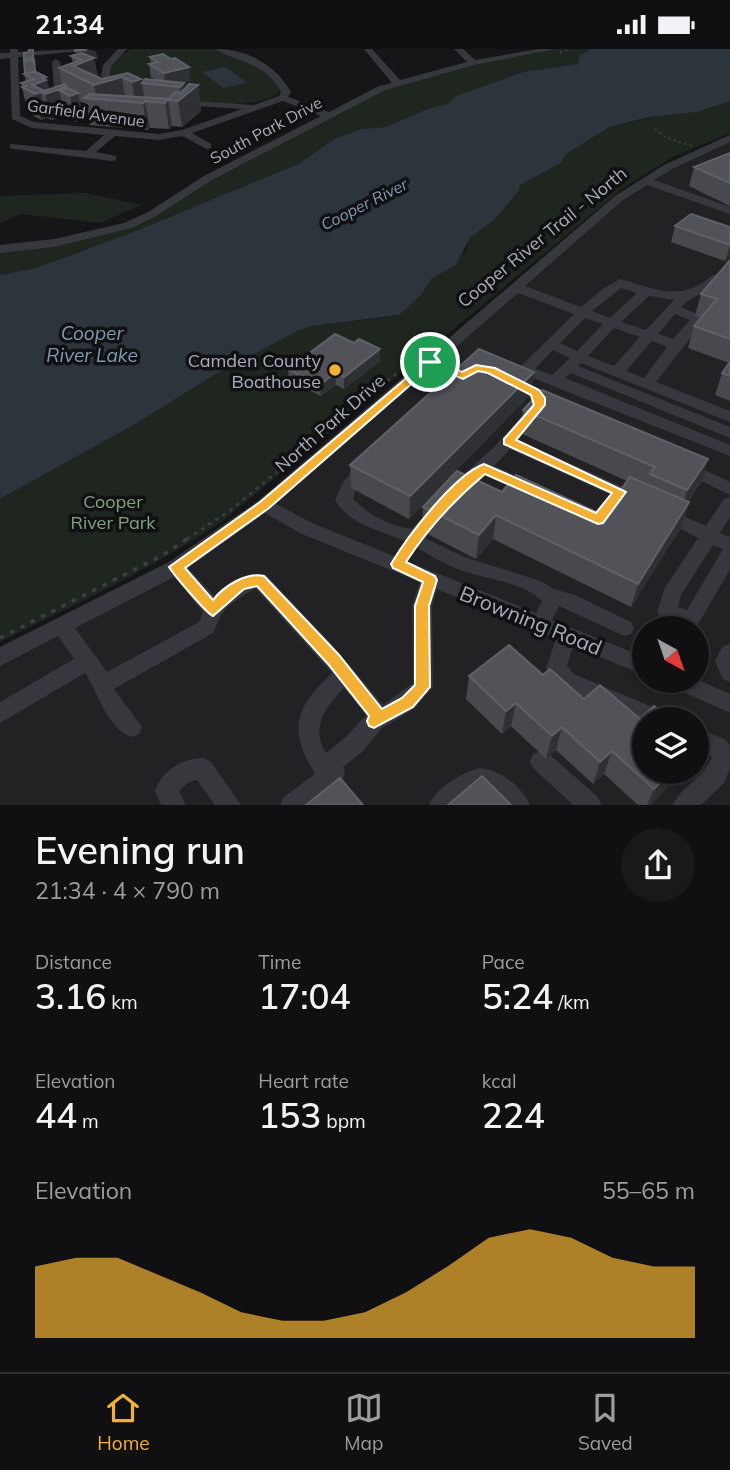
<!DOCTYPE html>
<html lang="en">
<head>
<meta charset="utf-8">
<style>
  body { margin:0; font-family:Mulish,sans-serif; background:#19191b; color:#f1f3f6; height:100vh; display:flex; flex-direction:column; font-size:26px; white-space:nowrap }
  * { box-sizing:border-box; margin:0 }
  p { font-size:23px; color:#9c9d9f }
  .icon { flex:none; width:38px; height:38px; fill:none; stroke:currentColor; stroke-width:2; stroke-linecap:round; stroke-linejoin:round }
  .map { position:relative; height:756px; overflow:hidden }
  .details { display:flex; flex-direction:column; background:#101012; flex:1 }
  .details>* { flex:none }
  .needle { width:46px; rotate:140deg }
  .buttons { position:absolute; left:632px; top:567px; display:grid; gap:14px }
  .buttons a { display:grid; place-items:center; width:77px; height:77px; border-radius:50%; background:#101012; box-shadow:0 4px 10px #0003,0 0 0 2px #303032; font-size:35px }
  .pin { position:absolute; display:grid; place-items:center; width:60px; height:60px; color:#fff; margin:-30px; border:4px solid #fff; border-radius:50%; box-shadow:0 2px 7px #0007 }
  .round { display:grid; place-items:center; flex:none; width:74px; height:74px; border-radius:37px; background:#19191b }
  .headline { display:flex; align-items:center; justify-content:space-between; height:119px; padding:0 35px }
  h1 { font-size:38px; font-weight:600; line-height:52px }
  .stats { display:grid; grid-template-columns:repeat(3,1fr); gap:10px; height:119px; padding:7px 35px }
  .stats div { display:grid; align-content:center }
  .stats b { font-size:35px; font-weight:600 }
  .stats small { font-size:19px; font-weight:400 }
  .stats p { font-size:19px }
  .chart { height:196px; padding:14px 35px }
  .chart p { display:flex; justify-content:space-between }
  .chart svg { width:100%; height:126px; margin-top:7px; fill:#f2b134; opacity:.7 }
  .status { display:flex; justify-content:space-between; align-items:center; height:49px; padding:0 35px; background:#101012; direction:ltr }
  .status svg { height:19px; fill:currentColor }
  .dock { display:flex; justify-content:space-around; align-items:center; height:98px; border-top:2px solid #303032; background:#101012; font-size:19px; color:#9c9d9f }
  .dock a { display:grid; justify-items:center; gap:4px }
  .dock .current { color:#f2b134 }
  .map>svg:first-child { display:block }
  .built { fill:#222225; fill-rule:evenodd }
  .green { fill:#1e261f }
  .water { fill:#2c353c }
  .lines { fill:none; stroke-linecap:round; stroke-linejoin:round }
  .path-far2 { stroke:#3d3f44; stroke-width:2; stroke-dasharray:2 3.5; stroke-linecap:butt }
  .path-far1 { stroke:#3d3f44; stroke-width:2.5; stroke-dasharray:3.5 5; stroke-linecap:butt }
  .path { stroke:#3d3f44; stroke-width:3.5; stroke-dasharray:4.5 7; stroke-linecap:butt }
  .minor { fill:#37383d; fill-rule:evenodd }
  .wall { fill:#47494d }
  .shaded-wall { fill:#2f3033 }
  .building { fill:#525359; stroke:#5f6168; stroke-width:2 }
  .route { fill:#f2b134; stroke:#fff; stroke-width:2; fill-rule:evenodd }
  .poi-dot { fill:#f2b134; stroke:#111113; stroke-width:2.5 }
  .labels { text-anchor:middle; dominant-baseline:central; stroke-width:7; stroke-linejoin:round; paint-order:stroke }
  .far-street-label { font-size:16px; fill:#a8adb8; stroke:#111113 }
  .far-water-label { font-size:16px; font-style:italic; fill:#7f9bb3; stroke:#111113 }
  .street-label { font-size:18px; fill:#a8adb8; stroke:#111113 }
  .poi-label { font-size:18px; fill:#a8adb8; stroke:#111113; text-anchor:end }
  .park-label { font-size:18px; fill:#7fa381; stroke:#111113 }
  .water-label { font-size:19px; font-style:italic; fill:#7f9bb3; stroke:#111113 }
  .near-street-label { font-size:21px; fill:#a8adb8; stroke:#111113 }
</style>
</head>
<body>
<div class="status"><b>21:34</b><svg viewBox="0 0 49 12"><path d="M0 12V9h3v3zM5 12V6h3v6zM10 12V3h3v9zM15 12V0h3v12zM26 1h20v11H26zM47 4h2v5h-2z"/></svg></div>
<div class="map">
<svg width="730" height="756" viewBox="0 0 730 756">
  <rect width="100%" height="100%" fill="#161618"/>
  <path class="built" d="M730 89V756H0V608L217 492 619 149 668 118ZM644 579H696V632H644ZM644 670H696V723H644Z"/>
  <path class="green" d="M131 0H219L236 6 273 27 280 42C262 68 120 51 109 22L114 11Z
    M552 0H590L578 8V15L523 23 456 47 448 55 427 60 386 78 361 80 336 89 298 115 136 182 36 219 0 226V200L128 177 208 129 382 39 449 20Z
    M730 52V84L673 108 622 140 223 472C152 520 76 555 0 593V450L137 374 214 326 298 282 312 277 397 267 432 229 465 204 470 189 494 171 519 142 520 136 561 114 566 105 603 81 648 68 697 63Z
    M86 144 141 156 100 174 21 165 0 174V147Z"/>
  <path class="water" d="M590 0H730V52L697 63 648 68 608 79 566 105 561 114 520 136 519 142 494 171 470 189 456 216 432 229 421 246 399 266 312 277 298 282 214 326 137 374 0 450V226L36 219 136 182 298 115 336 89 361 80 386 78 427 60 448 55 456 47 523 23 578 15 579 7Z
    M226 18 247 34 223 39 202 23Z"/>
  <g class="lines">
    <path class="path-far2" d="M560 3 571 0
      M655 80 665 88 692 97"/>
    <path class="path-far1" d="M187 490 232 460 398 323"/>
    <path class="path" d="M0 589 163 506 190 488"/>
    <path class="minor" d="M10 0H18V3L84 0 80 2 18 8 20 67 34 73 159 85 182 81 242 60 181 56 178 55V51L254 56 279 47 281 43C264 12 241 15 215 0 247 0 275 15 291 43L288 48 329 63 379 37 392 34 364 0H372L400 31 467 13 454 0H463L475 11 538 0H556L474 16 385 41 212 131 156 167 132 179 54 198 0 204V196L54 190 124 174 148 163 204 127 321 67 283 52 192 84 211 95V99L207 100 182 87 159 91 115 87 96 103 116 107V111L112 112 14 100 10 99V95L86 102 104 86 32 79 12 70 10 9 0 10V4H10Z
      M118 0H127L111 17 110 26 129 38 131 40 126 43 101 27 103 16Z
      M56 10 60 13 64 40 60 44 90 60 100 62V66L85 65 51 47 49 45 54 39 52 13Z
      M730 86V93L672 120 654 131 730 158V165L647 136 623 151 525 237 581 258 604 239 620 230C656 240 681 254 713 226H723V232C709 243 692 246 681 258L706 269 656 333 730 362V373L581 314 578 317 730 378V389L571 324 565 329 730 396V407L520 324 518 321 520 318 574 265 518 244 440 312 462 321 472 317 477 318 479 321 463 332 432 319 276 455 314 475 536 564 542 552C523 533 491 531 466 523 443 516 424 502 404 492 379 480 352 478 335 451L343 433 360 415H372L374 419 356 440 353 450C368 465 390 478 412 480L430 461H442L445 465 425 489 464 508 541 532 554 540 575 546 631 573 634 579 631 585 624 587 559 557 552 571 644 608V626L573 597 567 617 574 625 664 663 667 670H644V675L560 637 546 619 556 590 437 540 432 557 433 638 414 660 382 679 362 703 343 718 345 724 342 732 310 756H280L284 748 315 725C288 681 295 658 332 624L255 539 229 556 221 566 213 584 114 640 142 678 139 685 131 688C106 678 98 643 85 624L0 674V653L74 610 58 587 0 617V598L169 513 258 452 615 147 664 116ZM621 239 637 244 610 269 592 262ZM649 247 674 251 646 281 621 273ZM675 265 690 271 673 290 658 285ZM585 269 603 275 577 302 560 294ZM614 279 640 288 614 317 588 307ZM652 292 667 298 644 329 626 322ZM553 301 570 309 552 326 535 320ZM265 464 302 485 420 533 412 557 413 634 383 656 327 590 266 526C248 520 226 535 214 547L188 519ZM174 528 203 563 199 573 107 623 75 579ZM344 639 366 666 346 688 326 704C310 678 325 658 344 639Z
      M512 327 540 340 546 351 560 359 552 364 542 361 518 391 643 447 646 451 643 455H631L510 400 494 417 536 435 538 439 536 443H524L484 426 461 447H449L446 443 449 439 494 398 530 358 534 357 528 346 507 335 505 332 507 329Z
      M684 411 730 433V446L678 421 676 417 678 413Z
      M730 448V468L720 484 730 488V520L696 579H678L679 575 660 568 657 562 665 539 698 489 657 468 654 464 657 460 663 458 706 477 724 450ZM713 496 723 500 687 561 678 558 681 546Z
      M730 595V633L723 630 715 612 723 597Z
      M696 630 730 645V664L672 638 669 632Z
      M696 678 726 691 730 697V719L724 734 701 756H673C682 737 704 728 712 708L696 699Z
      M541 702 549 705 598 748 602 756H573L533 719 530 712 533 705Z
      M203 709 211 713 241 756H215L197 731 189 733 179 742 186 756H161L155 742C163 721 180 710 203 709Z
      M480 719C500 721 522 737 530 756H502L488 743 480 740 458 756H429C437 738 461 724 480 719Z"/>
  </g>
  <path class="wall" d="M24 4 35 9 36 23 46 28 49 40 62 36 59 19 73 14 71 7 76 5 98 10H94L98 28 102 30 128 24 142 34 157 31 151 28 149 15 151 14 150 8 191 31 180 34 185 40 198 36 201 62 182 78 172 77 169 80 150 79 147 81 90 76 86 55 79 52 83 70 76 73 65 67 51 71 47 69 41 71 28 64 21 34 26 33 24 25H25Z
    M730 104V157L689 137 694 118Z
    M675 177 730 178V207L725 212 671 193Z
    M730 211V352L715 346 722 324 729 314 688 299 694 277 701 269 695 267 701 245Z
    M354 294 380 300V312L344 340 336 336 321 347 289 331 288 320Z
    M531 345 409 470 351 439 350 416Z
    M523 361 701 433 688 453H689L682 477 631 558 493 490 476 510 422 482 423 458 502 443 603 466 627 432 520 384Z
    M543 626 584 650 683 723 650 756H638L604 725 593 735 556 701 546 710 511 677 502 685 466 650 469 627Z"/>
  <path class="shaded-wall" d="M33 0 37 34 42 29 46 28 50 43 66 38 59 41 65 67 51 71 45 45 41 43 47 69 41 71 32 36 36 30 26 19 24 10Z
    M86 0 96 2 98 10H94L99 34 122 28 126 53 97 51 94 36 73 17 81 11 77 9 75 2Z
    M189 18 191 31 165 37 164 24Z
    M141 30 150 79 147 81 143 54H135L132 33Z
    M184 34 185 46 198 36 201 62 182 78 178 52 182 49 180 38Z
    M78 44 83 70 76 73 70 47Z
    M168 51 172 77 169 80 165 54Z
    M730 196V207L725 212Z
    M380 300V312L344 340V328Z
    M534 323 531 345 409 470 410 447Z
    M335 324 336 336 321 347 320 336Z
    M708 410 701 433 680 465 687 441Z
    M689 453 682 477 631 558 638 535Z
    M496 466 493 490 476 510 479 486Z
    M516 654 511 677 502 685 506 662Z
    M562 678 556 701 546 710 552 687Z
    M612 702 604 725 593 735 600 713Z
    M671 723H683L650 756H647L654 740Z"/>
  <path class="building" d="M29 0H33V9L24 10V4L29 3Z
    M75 0H86V1L75 2Z
    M81 4 94 9 73 17 102 30 128 24 141 30 132 33 122 28 94 36 59 19 81 11 71 7Z
    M163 5 171 10 175 9 189 18 164 24 149 15 158 13 150 8Z
    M34 11 35 23 25 25 24 12Z
    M34 22 46 28 42 29 46 31 32 36 44 42 65 35 66 38 45 45 41 43 35 45 22 38 26 37 21 34 34 30 24 25Z
    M145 30 184 34 180 38 142 34Z
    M189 35 198 36 178 52 168 51 175 43 181 44Z
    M67 39 78 44 70 47 59 41Z
    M90 45 168 50 165 54 145 52 143 54 84 49Z
    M730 104V134L694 118Z
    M691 165 730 178V196L675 177Z
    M730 211V290L694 277 717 250 701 245Z
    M335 285 354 294 359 290 380 300 344 328 335 324 320 336 288 320Z
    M479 300 534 323 410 447 350 416Z
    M730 313V327L722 324Z
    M542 341 708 410 687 441 650 425 655 418 523 361Z
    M457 422 502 443 516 426 603 466 630 428 689 453 638 535 496 466 479 486 423 458Z
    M509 596 543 626 550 620 584 650 600 636 640 670 654 657 670 670H644V723H671L654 740 612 702 600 713 562 678 552 687 516 654 506 662 469 627Z
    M482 727 511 756H448Z
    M340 729 363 756H306Z"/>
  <path class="route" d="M430 309 462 323 476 316 495 319 539 341 545 349V356L516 391 626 443 603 474 598 475 485 425C454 451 428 479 406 513L435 527 437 531 429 557 430 638 413 658 374 679 369 677 367 672 369 667 328 615 257 537 244 540 213 567C207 565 174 526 169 518L260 453ZM432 317 463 330 478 322 488 324 531 346 534 356 504 390V395L612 444 596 464 484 415C454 426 407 488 391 515L393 519 423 533 415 557V636L402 649 382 660 339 606 264 527C246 523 224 537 213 551L185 519 269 459Z"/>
  <circle class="poi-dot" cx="335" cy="321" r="7"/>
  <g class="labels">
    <g class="far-street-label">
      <text transform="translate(86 64) rotate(8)">Garfield Avenue</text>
      <text transform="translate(266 81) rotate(-28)">South Park Drive</text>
    </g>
    <g class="far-water-label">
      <text transform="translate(364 155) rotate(-27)">Cooper River</text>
    </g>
    <g class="street-label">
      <text transform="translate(542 188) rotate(-39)">Cooper River Trail - North</text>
      <text transform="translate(330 374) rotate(-41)">North Park Drive</text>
    </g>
    <g class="poi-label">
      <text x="321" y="311">Camden County<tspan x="321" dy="21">Boathouse</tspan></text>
    </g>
    <g class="park-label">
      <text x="113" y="452">Cooper<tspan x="113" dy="21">River Park</tspan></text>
    </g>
    <g class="water-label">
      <text x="92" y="284">Cooper<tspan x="92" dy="22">River Lake</tspan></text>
    </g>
    <g class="near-street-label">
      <text transform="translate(531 571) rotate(22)">Browning Road</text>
    </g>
  </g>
</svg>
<div class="buttons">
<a><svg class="needle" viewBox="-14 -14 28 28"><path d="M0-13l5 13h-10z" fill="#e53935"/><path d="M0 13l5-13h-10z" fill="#9c9d9f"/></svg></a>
<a><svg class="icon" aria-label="layers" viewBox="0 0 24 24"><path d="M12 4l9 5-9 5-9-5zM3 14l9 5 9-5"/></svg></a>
</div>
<div class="pin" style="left:430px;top:313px;background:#1e9e55"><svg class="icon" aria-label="arrive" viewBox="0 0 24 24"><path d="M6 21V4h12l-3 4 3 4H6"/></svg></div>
</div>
<section class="details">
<div class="headline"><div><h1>Evening run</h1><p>21:34 · 4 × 790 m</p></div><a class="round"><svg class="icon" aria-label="share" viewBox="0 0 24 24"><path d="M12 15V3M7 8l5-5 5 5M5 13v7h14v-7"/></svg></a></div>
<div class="stats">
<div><p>Distance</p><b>3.16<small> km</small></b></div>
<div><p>Time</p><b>17:04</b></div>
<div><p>Pace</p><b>5:24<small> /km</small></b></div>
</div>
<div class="stats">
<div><p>Elevation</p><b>44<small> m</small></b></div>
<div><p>Heart rate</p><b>153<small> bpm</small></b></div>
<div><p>kcal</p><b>224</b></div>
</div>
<div class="chart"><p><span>Elevation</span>55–65 m</p>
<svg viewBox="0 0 160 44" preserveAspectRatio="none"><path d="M0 44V19L10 16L20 16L30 22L40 28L50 35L60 38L70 38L80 35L90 28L100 19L110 9L120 6L130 9L140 16L150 19L160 19V44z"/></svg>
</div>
</section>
<nav class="dock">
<a class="current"><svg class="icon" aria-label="home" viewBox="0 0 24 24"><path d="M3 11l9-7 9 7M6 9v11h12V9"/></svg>Home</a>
<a><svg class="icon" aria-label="map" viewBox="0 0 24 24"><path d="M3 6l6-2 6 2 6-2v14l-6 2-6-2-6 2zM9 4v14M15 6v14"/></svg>Map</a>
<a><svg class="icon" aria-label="saved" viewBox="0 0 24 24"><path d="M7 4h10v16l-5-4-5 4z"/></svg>Saved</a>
</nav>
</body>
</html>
